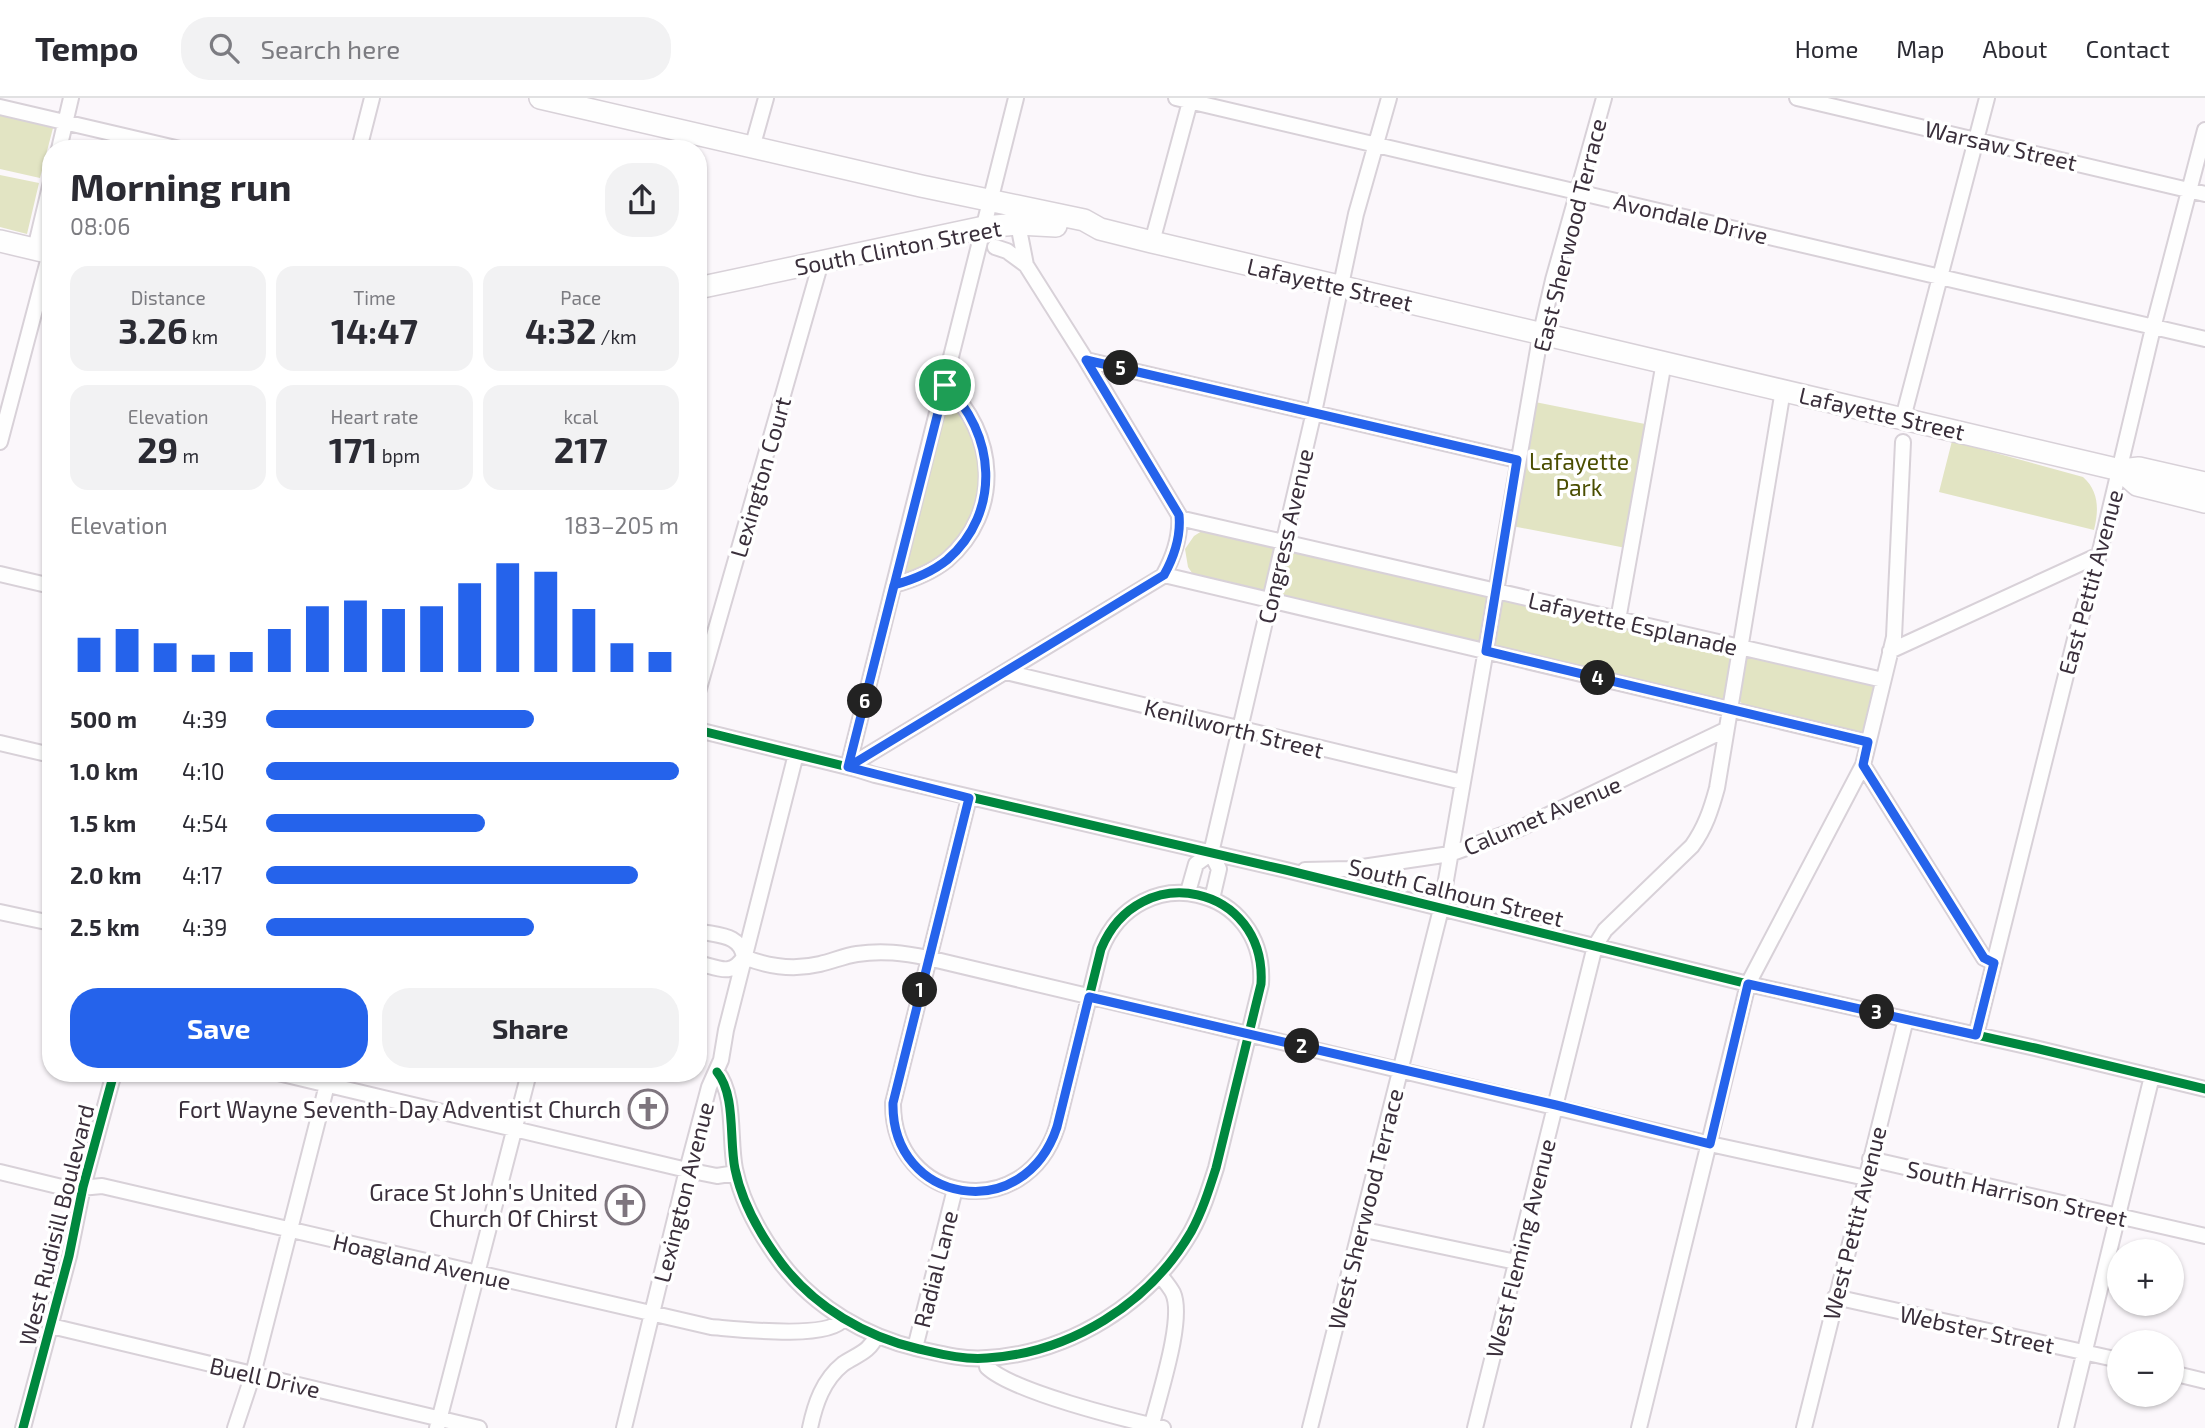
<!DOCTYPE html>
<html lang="en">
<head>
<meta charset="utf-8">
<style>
  body { margin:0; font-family:"Exo 2",sans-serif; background:#f2f2f3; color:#2b2b33; height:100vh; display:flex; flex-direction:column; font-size:26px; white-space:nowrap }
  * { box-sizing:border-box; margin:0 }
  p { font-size:23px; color:#7c7c81 }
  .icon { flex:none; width:38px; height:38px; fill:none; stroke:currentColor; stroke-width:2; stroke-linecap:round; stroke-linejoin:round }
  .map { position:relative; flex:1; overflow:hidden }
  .drawer { position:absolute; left:42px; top:42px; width:665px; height:942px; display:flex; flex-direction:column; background:#fff; border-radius:28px; box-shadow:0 2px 5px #0004 }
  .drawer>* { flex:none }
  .controls { position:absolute; left:2107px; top:1141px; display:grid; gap:14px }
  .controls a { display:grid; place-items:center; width:77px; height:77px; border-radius:50%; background:#fff; box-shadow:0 2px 5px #0004; font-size:35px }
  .pin { position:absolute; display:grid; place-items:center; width:60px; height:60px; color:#fff; margin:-30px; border:4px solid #fff; border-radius:50%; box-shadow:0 2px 7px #0007 }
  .km { position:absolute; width:35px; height:35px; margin:-18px; border-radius:50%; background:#222; color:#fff; font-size:19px; line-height:35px; text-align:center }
  .round { display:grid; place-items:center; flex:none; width:74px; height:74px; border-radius:28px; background:#f2f2f3 }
  .headline { display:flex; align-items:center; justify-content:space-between; height:119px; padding:0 28px }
  h1 { font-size:38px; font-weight:700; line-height:52px }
  .figures { display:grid; grid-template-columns:repeat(3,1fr); gap:10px; height:119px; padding:7px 28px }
  .figures div { display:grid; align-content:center; border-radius:18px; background:#f2f2f3; text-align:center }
  .figures b { font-size:35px; font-weight:700 }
  .figures small { font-size:19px; font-weight:400 }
  .figures p { font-size:19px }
  .chart { height:196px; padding:14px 28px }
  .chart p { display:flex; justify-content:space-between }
  .chart svg { width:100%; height:126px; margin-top:7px; stroke:#2563eb; stroke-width:6 }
  .cta { display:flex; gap:14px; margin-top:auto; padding:14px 28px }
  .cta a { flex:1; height:80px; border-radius:28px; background:#2563eb; color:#fff; font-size:28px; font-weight:700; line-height:80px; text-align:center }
  .cta a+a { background:#f2f2f3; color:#2b2b33 }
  ul { padding:0 28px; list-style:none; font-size:23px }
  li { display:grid; grid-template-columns:112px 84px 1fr; align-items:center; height:52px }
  li i { height:18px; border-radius:9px; background:#2563eb }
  header { display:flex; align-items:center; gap:42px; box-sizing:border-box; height:98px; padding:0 35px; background:#fff; border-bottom:2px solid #e1e1e2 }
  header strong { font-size:33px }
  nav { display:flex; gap:38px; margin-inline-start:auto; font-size:24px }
  .search { width:490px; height:63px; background:#f2f2f3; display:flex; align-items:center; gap:18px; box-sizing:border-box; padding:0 24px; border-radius:28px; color:#7c7c81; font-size:26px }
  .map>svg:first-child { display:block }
  .green { fill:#e2e4c3 }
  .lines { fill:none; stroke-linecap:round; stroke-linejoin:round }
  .minor-casing { stroke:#d8d1d8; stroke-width:18 }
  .highway-casing { stroke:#d8d1d8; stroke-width:24 }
  .minor { stroke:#fefefe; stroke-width:14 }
  .highway { stroke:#fefefe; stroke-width:21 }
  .cycleway-casing { stroke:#fff; stroke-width:13 }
  .cycleway { stroke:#00873e; stroke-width:9 }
  .route-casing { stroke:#fff; stroke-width:14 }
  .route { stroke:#2563eb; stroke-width:9 }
  .labels { text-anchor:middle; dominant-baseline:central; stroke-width:7; stroke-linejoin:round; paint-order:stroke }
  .street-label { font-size:23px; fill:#3a2f3b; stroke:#fff }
  .park-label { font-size:23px; fill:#4b4e02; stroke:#fff }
  .poi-label { font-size:23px; fill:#3a2f3b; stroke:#fff; text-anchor:end }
</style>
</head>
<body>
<header>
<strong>Tempo</strong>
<div class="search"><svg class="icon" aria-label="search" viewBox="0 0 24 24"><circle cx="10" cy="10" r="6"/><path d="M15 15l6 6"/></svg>Search here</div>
<nav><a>Home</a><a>Map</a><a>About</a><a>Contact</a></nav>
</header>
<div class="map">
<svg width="2205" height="1330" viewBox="0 0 2205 1330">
  <rect width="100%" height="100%" fill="#fbf7fb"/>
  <path class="green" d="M0 17 53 30 40 80 0 71Z
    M0 77 39 85 27 136 0 129Z
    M951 300C957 311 966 321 972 332 975 338 976 346 977 353 990 409 959 459 906 476L903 473 946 303Z
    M1535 304 1645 326 1626 450 1512 428Z
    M1952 343 2083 379C2099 393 2099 412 2094 432L1939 394Z
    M1205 431 1275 448 1276 452 1265 492 1261 495 1194 478 1188 469 1185 451 1194 438Z
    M1292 452 1488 497 1489 502 1481 542 1474 546 1282 499 1279 491 1288 455Z
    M1506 500 1731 554C1735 567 1731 593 1721 602L1497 550C1490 539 1496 509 1506 500Z
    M1751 557 1872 585 1876 593 1867 632 1860 635 1745 609 1737 600 1744 562Z"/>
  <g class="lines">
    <defs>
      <path id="minor" d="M1176 0 2205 241
        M1797 0 2205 96
        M0 9 180 51
        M752 50 766 0
        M59 51 71 0
        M359 51 372 0
        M1152 144 1191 0
        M995 149 1007 153 1026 167
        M35 151 51 84
        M1086 262 1517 362
        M1903 320 1987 0
        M0 344 50 155
        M1179 420 1883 582
        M0 476 51 488
        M1164 477 1868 644
        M894 487C912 482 932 474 947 462 1003 413 997 336 945 287
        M1618 522 1664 264
        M1890 553 2099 457
        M1006 574 1462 684
        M698 594 821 164
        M698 632 856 671 875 677 1286 772 1748 886 2035 950 2205 991
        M0 645 51 657
        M1863 667 1984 860 1994 865
        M848 669 1163 478C1173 460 1181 439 1179 417L1086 262 1026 167 1018 126
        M848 669 1016 0
        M1211 755 1316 305 1356 116 1389 0
        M1211 755 1219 771 1212 801
        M1305 772 1349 771 1450 756 1521 730 1725 632
        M1188 794 1196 766 1211 755
        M0 814 51 825
        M698 833C719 838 740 836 744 859 731 879 719 870 698 865
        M744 859C769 869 795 872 820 866 833 863 844 858 857 856 882 852 904 855 928 860L1710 1046 1866 1080
        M1976 937 2075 541 2099 457 2153 230 2205 32
        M717 974C736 997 729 1042 735 1071 742 1105 761 1138 782 1166 815 1209 866 1239 919 1251 941 1256 964 1262 987 1260 1070 1255 1149 1206 1191 1134 1202 1114 1209 1092 1216 1070L1261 886C1267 787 1139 759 1101 851L1057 1029C1025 1128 892 1106 893 1005L969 700
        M278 975 687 1072 717 1078 736 1075
        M1870 1061 2205 1138
        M0 1074 70 1091 102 1088 711 1229C737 1231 829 1242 843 1221
        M1360 1131 1516 1164
        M1835 1199 2119 1262
        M51 1228 479 1330
        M915 1250 955 1091
        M986 1261 987 1269C1013 1294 1124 1321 1163 1330
        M2172 1275 2205 1283
        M23 1330 69 1158 83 1089 114 975
        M235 1330 253 1276 330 975
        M437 1330 529 975
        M624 1330 687 1072 709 989 721 962 726 932 796 656
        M810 1330C815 1306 823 1282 843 1266 856 1257 870 1254 876 1238
        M1151 1330C1158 1300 1185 1221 1173 1195 1170 1189 1164 1182 1160 1177
        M1310 1330 1441 811 1541 234 1553 182 1604 0
        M1475 1330 1595 848 1605 832 1692 748C1705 730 1711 712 1717 690L1783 292
        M1639 1330 1748 886 1863 667 1894 539 1903 344
        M1804 1330 1906 921
        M2066 1330 2152 978"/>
      <path id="highway" d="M540 0 921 88 1084 122 1100 131 1152 144 2120 372 2139 370 2205 385
        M0 143 51 155
        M698 190 984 129 1018 126 1056 128
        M2120 372 2137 387 2205 404"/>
    </defs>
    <use href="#minor" class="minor-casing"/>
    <use href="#highway" class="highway-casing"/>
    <use href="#minor" class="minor"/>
    <use href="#highway" class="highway"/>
    <defs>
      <path id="cycleway" d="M698 632 856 671 875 677 1286 772 1748 886 2035 950 2205 991
        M717 974C736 997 729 1042 735 1071 742 1105 761 1138 782 1166 815 1209 866 1239 919 1251 941 1256 964 1262 987 1260 1070 1255 1149 1206 1191 1134 1202 1114 1209 1092 1216 1070L1261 886C1267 787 1139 759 1101 851L1057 1029C1025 1128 892 1106 893 1005L969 700
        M23 1330 69 1158 83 1089 114 975"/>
    </defs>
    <use href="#cycleway" class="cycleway-casing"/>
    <use href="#cycleway" class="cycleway"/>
  </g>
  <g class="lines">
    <defs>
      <path id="route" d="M945 287 851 657 848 669 969 700 893 1005C891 1106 1024 1129 1057 1029L1089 899 1556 1007 1710 1046 1748 886 1976 937 1994 865 1984 860 1863 667 1868 644 1486 553 1517 362 1086 262 1179 417C1181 438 1174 459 1164 477L848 669C863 608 879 548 894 487 912 482 932 474 947 462 1002 414 996 335 945 287"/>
    </defs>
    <use href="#route" class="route-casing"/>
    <use href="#route" class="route"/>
  </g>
  <defs>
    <symbol id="church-ring" viewBox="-11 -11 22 22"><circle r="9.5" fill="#fff" stroke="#7e757e" stroke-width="1.5"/><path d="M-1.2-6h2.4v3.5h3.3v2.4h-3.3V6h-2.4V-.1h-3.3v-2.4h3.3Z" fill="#7e757e"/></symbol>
  </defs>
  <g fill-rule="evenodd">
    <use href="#church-ring" x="626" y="989" width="44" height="44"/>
    <use href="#church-ring" x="603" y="1085" width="44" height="44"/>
  </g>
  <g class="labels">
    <g class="street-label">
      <text transform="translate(2001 47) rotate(13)">Warsaw Street</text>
      <text transform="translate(1691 120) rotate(13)">Avondale Drive</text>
      <text transform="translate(1569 137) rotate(-76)">East Sherwood Terrace</text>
      <text transform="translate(898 149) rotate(-11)">South Clinton Street</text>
      <text transform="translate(1330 186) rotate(13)">Lafayette Street</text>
      <text transform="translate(1882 315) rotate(13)">Lafayette Street</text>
      <text transform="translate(760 379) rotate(-74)">Lexington Court</text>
      <text transform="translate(1285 438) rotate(-77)">Congress Avenue</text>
      <text transform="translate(2090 484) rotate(-75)">East Pettit Avenue</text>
      <text transform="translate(1633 525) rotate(13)">Lafayette Esplanade</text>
      <text transform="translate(1234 630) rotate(14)">Kenilworth Street</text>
      <text transform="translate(1542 717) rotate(-23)">Calumet Avenue</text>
      <text transform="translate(1456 794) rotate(14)">South Calhoun Street</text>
      <text transform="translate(683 1094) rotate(-76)">Lexington Avenue</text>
      <text transform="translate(2017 1095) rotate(13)">South Harrison Street</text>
      <text transform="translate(1365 1111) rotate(-76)">West Sherwood Terrace</text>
      <text transform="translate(1854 1125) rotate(-76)">West Pettit Avenue</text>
      <text transform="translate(56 1127) rotate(-76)">West Rudisill Boulevard</text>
      <text transform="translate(1520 1150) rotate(-76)">West Fleming Avenue</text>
      <text transform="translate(422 1163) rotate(13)">Hoagland Avenue</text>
      <text transform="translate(935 1171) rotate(-76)">Radial Lane</text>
      <text transform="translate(1977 1231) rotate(12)">Webster Street</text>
      <text transform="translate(265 1279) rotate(13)">Buell Drive</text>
    </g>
    <g class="park-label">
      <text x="1579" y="363">Lafayette<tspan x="1579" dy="26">Park</tspan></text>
    </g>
    <g class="poi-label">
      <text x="621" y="1011">Fort Wayne Seventh-Day Adventist Church</text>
      <text x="598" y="1094">Grace St John's United<tspan x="598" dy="26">Church Of Chirst</tspan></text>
    </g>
  </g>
</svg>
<div class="controls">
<a>+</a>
<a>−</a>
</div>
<div class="pin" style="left:945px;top:287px;background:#1e9e55"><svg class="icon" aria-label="arrive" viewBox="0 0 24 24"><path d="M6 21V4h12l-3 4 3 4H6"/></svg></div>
<b class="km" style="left:920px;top:892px">1</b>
<b class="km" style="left:1302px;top:948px">2</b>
<b class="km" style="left:1877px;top:914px">3</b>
<b class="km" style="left:1598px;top:580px">4</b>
<b class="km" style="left:1121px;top:270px">5</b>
<b class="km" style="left:865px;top:603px">6</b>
<section class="drawer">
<div class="headline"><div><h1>Morning run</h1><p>08:06</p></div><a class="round"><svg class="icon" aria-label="share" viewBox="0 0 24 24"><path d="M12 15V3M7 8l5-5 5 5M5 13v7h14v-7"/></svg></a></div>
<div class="figures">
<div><p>Distance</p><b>3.26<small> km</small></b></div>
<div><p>Time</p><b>14:47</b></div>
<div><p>Pace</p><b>4:32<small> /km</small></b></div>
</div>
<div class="figures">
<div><p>Elevation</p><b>29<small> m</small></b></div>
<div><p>Heart rate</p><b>171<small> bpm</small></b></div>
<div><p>kcal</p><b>217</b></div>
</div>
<div class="chart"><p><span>Elevation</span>183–205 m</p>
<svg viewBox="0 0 160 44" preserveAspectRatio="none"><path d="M5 44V32M15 44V29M25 44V34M35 44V38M45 44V37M55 44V29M65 44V21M75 44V19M85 44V22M95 44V21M105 44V13M115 44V6M125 44V9M135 44V22M145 44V34M155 44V37"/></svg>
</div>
<ul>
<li><b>500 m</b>4:39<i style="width:65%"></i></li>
<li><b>1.0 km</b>4:10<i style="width:100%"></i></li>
<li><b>1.5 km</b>4:54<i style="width:53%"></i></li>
<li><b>2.0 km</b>4:17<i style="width:90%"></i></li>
<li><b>2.5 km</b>4:39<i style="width:65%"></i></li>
</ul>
<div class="cta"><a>Save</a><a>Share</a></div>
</section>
</div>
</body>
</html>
